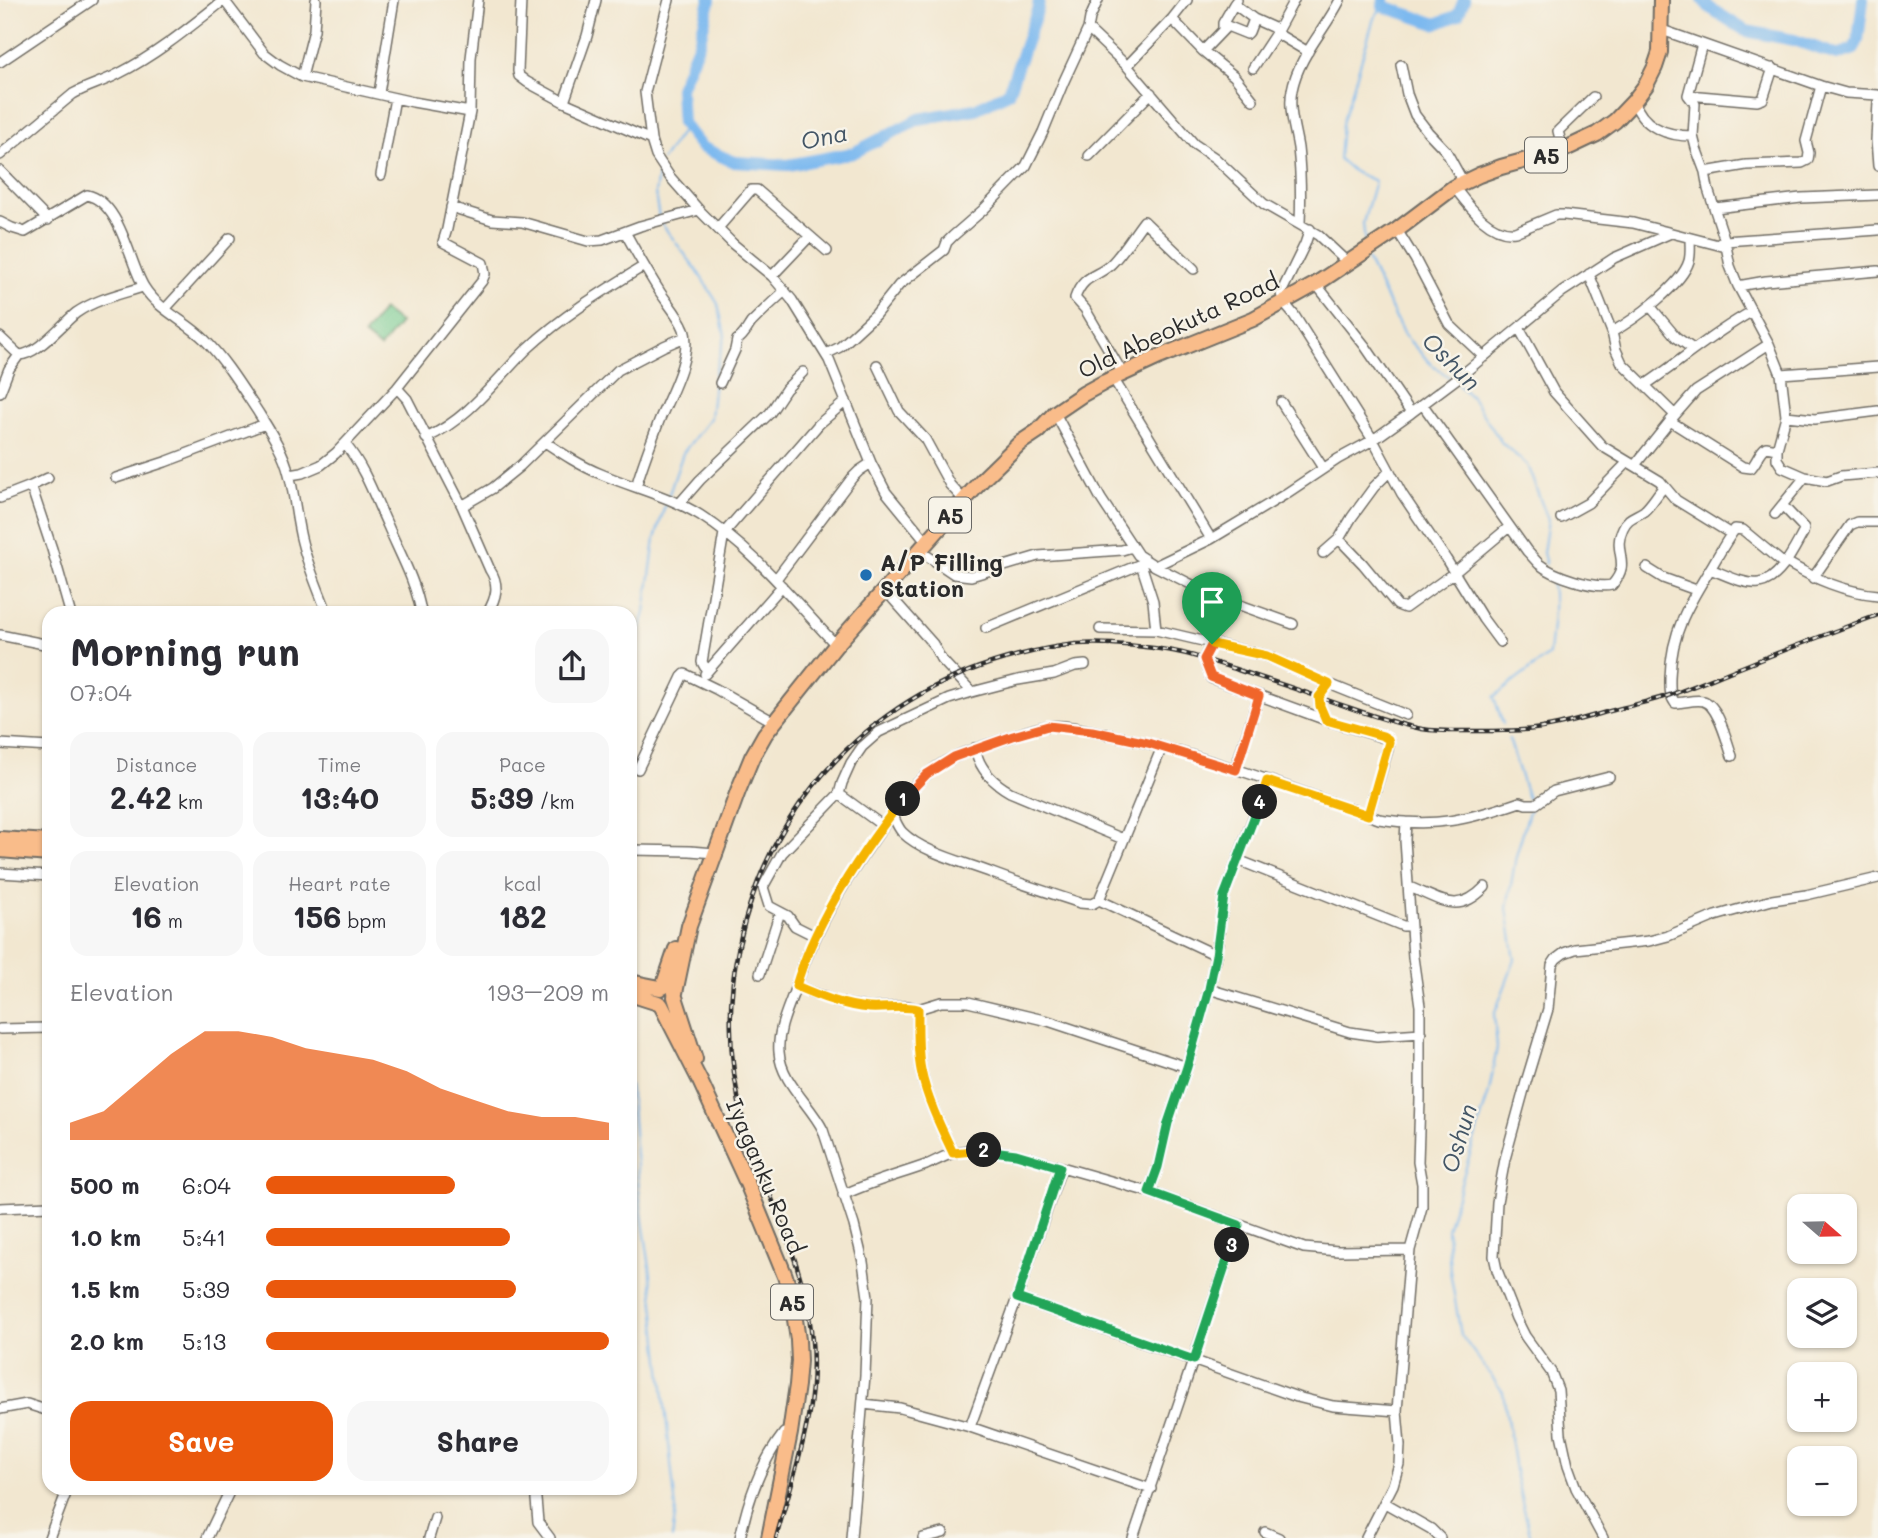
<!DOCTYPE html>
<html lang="en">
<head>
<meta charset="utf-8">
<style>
  body { margin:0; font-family:Mali,sans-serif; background:#f7f7f7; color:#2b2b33; height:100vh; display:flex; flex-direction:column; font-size:26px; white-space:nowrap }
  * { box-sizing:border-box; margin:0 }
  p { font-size:23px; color:#7c7c81 }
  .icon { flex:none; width:38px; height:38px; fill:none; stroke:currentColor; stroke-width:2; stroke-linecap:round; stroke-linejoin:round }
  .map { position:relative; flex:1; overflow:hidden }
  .side { position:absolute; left:42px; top:606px; width:595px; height:889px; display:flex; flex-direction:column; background:#fff; border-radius:21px; box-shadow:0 2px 5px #0004 }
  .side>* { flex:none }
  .needle { width:46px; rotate:110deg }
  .tools { position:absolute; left:1787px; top:1194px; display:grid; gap:14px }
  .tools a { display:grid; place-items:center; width:70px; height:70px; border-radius:14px; background:#fff; box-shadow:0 2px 5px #0004; font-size:35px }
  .pin { position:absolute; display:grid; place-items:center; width:60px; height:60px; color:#fff; margin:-72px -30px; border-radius:50% 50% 50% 0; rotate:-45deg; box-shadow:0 0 7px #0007 }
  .pin .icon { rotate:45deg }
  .km { position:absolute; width:35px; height:35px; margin:-18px; border-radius:50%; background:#222; color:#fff; font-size:19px; line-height:35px; text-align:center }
  .round { display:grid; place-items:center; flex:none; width:74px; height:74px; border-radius:21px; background:#f7f7f7 }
  .headline { display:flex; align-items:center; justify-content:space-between; height:119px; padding:0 28px }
  h1 { font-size:38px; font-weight:700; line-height:52px }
  .metrics { display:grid; grid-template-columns:repeat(3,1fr); gap:10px; height:119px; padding:7px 28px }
  .metrics div { display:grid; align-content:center; border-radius:18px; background:#f7f7f7; text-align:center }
  .metrics b { font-size:30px; font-weight:700 }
  .metrics small { font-size:19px; font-weight:400 }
  .metrics p { font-size:19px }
  .chart { height:196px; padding:14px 28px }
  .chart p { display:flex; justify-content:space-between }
  .chart svg { width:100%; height:126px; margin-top:7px; fill:#ea580c; opacity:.7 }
  .cta { display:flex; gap:14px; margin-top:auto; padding:14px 28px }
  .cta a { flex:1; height:80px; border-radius:21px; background:#ea580c; color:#fff; font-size:28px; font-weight:700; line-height:80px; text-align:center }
  .cta a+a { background:#f7f7f7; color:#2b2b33 }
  ul { padding:0 28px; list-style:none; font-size:23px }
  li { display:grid; grid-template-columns:112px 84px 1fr; align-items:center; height:52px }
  li i { height:18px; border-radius:9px; background:#ea580c }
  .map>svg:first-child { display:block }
  .green { fill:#73ca8f; stroke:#4f7a5d; stroke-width:2 }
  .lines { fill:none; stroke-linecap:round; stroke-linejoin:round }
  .stream { stroke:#7db9ef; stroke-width:2 }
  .river { stroke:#7db9ef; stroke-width:12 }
  .minor-casing { stroke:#716d65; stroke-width:12 }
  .primary-casing { stroke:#716d65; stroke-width:18 }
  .trunk-casing { stroke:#716d65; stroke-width:18 }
  .minor { stroke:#fff; stroke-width:9 }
  .primary { stroke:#f9bc8a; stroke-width:14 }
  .trunk { stroke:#f9bc8a; stroke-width:14 }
  .rail-casing { stroke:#2b2b2b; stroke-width:4.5 }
  .rail { stroke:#f7f3e8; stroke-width:2; stroke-dasharray:5; stroke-linecap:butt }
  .split-1-casing { stroke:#fff; stroke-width:14 }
  .split-2-casing { stroke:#fff; stroke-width:14 }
  .split-3-casing { stroke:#fff; stroke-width:14 }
  .split-4-casing { stroke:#fff; stroke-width:14 }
  .split-5-casing { stroke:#fff; stroke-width:14 }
  .split-1 { stroke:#f0652b; stroke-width:9 }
  .split-2 { stroke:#f5b400; stroke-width:9 }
  .split-3 { stroke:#22a559; stroke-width:9 }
  .split-4 { stroke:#22a559; stroke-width:9 }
  .split-5 { stroke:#f5b400; stroke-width:9 }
  .poi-dot { fill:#1f6fb2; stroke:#f7f3e8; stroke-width:2.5 }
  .labels { text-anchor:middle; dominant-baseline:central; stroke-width:5; stroke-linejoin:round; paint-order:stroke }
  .shield { fill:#f7f3e8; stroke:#686764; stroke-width:2 }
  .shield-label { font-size:21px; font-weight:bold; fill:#2b2b2b }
  .street-label { font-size:23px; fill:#2b2b2b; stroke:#f7f3e8 }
  .poi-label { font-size:23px; font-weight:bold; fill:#2b2b2b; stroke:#f7f3e8; text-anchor:start }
  .water-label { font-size:24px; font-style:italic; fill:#445666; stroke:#f7f3e8 }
</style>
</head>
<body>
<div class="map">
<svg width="1878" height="1538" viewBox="0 0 1878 1538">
  <rect width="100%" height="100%" fill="#f7f3e8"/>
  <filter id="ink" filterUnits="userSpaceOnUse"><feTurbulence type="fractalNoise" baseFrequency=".0143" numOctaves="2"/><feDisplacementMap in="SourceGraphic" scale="14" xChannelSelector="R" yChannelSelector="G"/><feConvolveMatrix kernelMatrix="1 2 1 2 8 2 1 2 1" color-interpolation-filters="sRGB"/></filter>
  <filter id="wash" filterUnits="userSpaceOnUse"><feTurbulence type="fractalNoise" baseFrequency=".00686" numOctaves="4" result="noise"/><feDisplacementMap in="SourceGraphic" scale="28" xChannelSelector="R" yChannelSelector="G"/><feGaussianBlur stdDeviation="1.57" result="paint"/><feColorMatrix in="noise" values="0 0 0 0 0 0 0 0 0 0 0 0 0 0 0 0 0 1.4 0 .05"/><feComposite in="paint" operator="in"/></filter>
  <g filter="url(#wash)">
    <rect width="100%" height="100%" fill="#f2e7d0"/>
    <path class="green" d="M383 310 400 323 380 348 364 335Z"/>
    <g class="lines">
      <path class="stream" d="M662 160 684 128
        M659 218 655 193 659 168
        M661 223 696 269 718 304 725 336 715 372 710 418 683 453 668 497
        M1365 243 1363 223 1375 181 1354 172 1339 159 1342 124 1374 18 1383 6
        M1367 259 1404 335 1431 364 1450 378
        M1457 384 1472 398 1502 443 1527 465 1548 520 1543 553 1546 564
        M630 672 645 612 655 539 666 502
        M1503 724 1494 697 1549 655C1551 630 1557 600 1550 576
        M1509 739 1528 799
        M1530 808 1516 856 1507 908 1515 960 1494 1015 1497 1047 1489 1092 1447 1229 1450 1271 1461 1335 1503 1392 1516 1477 1531 1538
        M630 1085 640 1200 651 1275 676 1510 672 1538"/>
      <path class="river" d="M710 0 699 43 680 88 682 123 701 147 734 162 788 165 853 153 919 119 975 109 1008 93 1038 8 1039 0
        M1384 0 1383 6 1436 24 1458 15 1464 0
        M1703 0 1710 8 1746 31 1794 40 1837 55 1854 49 1858 40 1863 0"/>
    </g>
  </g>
  <g filter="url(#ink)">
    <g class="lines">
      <defs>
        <path id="minor" d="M224 0 264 53 280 65 302 77 413 102 470 112
          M521 0 518 71 519 76 527 82 564 102 651 140
          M669 0 645 92 651 140 656 156 670 177 699 210 733 244 772 276 792 300 829 360 871 463 886 492 927 542
          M1237 0 1234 4 1254 19 1274 28 1276 33 1308 52
          M1172 19 1203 51 1234 76 1253 100
          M1223 28V23L1234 4
          M1088 29 1127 66 1194 144 1215 158 1264 204 1318 235 1349 264
          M1662 30 1821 86 1846 93 1878 95
          M1702 44 1688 95 1695 104 1693 136 1696 148 1705 172 1708 189 1725 241 1730 266 1738 286 1769 344 1781 374 1786 416 1777 449V459L1782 467 1805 477 1827 481 1841 476 1878 473
          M1203 51 1227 26 1247 34 1249 32 1254 19
          M0 62 92 0
          M1401 65 1407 94 1415 115 1428 132 1446 151 1463 182
          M1127 66 1172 19 1187 0
          M1253 68 1276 33 1294 0
          M302 77 314 30 316 0
          M379 93 394 0
          M1688 95 1757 101 1763 99 1773 68
          M1634 101C1643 128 1668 136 1693 136
          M564 102 587 36 596 0
          M1878 102 1876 140 1878 166
          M1563 150 1558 131 1593 97
          M0 155 73 94C87 86 103 82 118 74 156 55 190 27 224 0
          M1089 156 1151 93
          M0 171 48 220
          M1705 172 1746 165 1802 163 1808 160 1809 153 1806 141 1821 86
          M381 175 395 98
          M1454 187C1468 205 1489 235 1515 232L1556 215H1564L1633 223 1726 247
          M451 207 492 220 522 222 588 241 602 240 640 226 699 210
          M1715 208 1801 198 1878 195
          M0 222 12 228 25 232 87 195C121 202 129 263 144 287 158 310 186 321 204 339 225 360 242 388 258 412 270 431 284 452 289 474 295 496 296 520 302 542 308 566 318 589 327 612
          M1300 223C1301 198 1301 174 1298 148 1295 129 1288 109 1292 90 1298 57 1325 30 1340 0
          M718 228 751 190H757L827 251
          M1310 229 1305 244 1281 293 1283 302 1294 315 1373 440 1402 494 1446 559 1483 619 1500 642
          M1397 230 1415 259 1449 324 1484 357
          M625 232C636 252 648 273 660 292 668 304 679 316 684 329 693 355 669 397 659 421 651 443 642 465 636 487
          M1720 243 1725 241 1878 230
          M1589 274 1612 332 1616 350 1622 363 1675 415
          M772 276 810 236
          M1316 284 1365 346 1411 413
          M1738 286 1766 281 1878 271
          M1650 306 1676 337 1693 349
          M165 309 230 238
          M1519 328 1554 392 1602 446 1660 481 1676 500 1731 534
          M1612 332C1634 320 1682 285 1689 261 1691 254 1690 246 1690 238
          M0 337 19 355
          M826 354 840 347 849 339 875 315 899 285 944 250 947 242 953 236 983 210 1026 166 1043 132 1064 81 1088 29 1090 18 1098 0
          M877 365 899 411 925 439 950 485 964 500
          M1123 374 1085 309 1075 298C1084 272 1100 278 1114 261 1125 249 1134 234 1144 221L1194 269
          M1781 374 1878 367
          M1113 378 1211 539
          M720 383 735 350 737 340C744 336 746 330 751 323 762 312 773 301 785 291
          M1645 385C1681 361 1713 333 1751 312
          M397 388 407 399 462 506 490 570C500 585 496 598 488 612
          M0 392 9 369 19 355C37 355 61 325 76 313 96 299 121 294 143 287
          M1281 402 1323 468
          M1423 405 1527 551C1531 555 1535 560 1539 564 1554 576 1593 589 1612 585 1633 561 1611 553 1623 528 1628 517 1635 517 1644 511 1651 505 1656 496 1662 489V484
          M1055 413 1101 499 1138 555 1155 566 1212 595 1293 624
          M1786 416 1815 419 1878 411
          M1670 421 1743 467 1751 468C1757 462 1759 452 1766 447L1777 449
          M426 438C468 419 494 382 526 350 561 317 603 291 644 266
          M545 442C563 454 581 466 601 474 634 488 669 496 700 515 754 549 793 600 836 645
          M345 444C365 468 375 498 388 526 400 554 416 582 421 612
          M1635 465 1675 415 1696 391 1769 344
          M290 475 302 473 321 465 336 453 397 388 482 281 485 274 483 263 443 242 447 229 470 112 471 58 478 0
          M116 478 165 462 265 424
          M31 486 52 549 70 612
          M0 498 31 486 48 478
          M679 504 700 480 770 413 786 389 803 372
          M462 506 493 488 520 466 618 370 664 346 685 337
          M1775 514 1805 477
          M1561 518 1588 503 1628 462
          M1339 539 1363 564 1397 605 1405 608 1455 572 1509 527
          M920 551 954 574 971 576 1038 556 1122 550 1132 547
          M1323 553 1339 539 1352 517 1374 487 1389 472
          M1786 562C1815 579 1844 592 1878 595
          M1141 564 1153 601 1156 630
          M1155 566 1211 539 1284 495 1338 459 1373 440 1411 413 1463 374 1562 292 1614 258 1671 233
          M1647 568 1663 578 1696 590
          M1710 569C1724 574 1744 585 1759 583 1780 580 1794 549 1803 533L1804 528 1783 506
          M1813 578 1850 525 1857 522H1878
          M776 579 852 478 859 471 871 463
          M885 590 933 644 941 659 972 692
          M986 628 1141 564 1145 560
          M1100 629 1156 630 1267 656 1329 684 1406 715
          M0 635 49 645
          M1211 644 1204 659 1211 678 1326 720 1388 739 1389 742 1388 749 1368 815
          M707 671 702 662 724 533 819 424 846 401
          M705 674 782 586
          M1326 720 1320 706 1319 697 1329 684
          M0 744 49 747
          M975 748C979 769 992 782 1010 792L1123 839
          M1732 756C1727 742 1718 704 1703 701 1695 699 1683 703 1675 703 1669 695 1670 687 1670 677 1671 632 1689 603 1712 566 1719 554 1726 541 1735 529L1743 530 1784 564
          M638 769 682 677 685 674 716 689 774 722
          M1235 770 1259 696
          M839 794 883 826
          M892 813C895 820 897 826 902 832 923 853 964 862 992 873 1021 884 1050 893 1080 903L1092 904 1099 900 1216 955
          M630 850 690 851 715 853
          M1238 860 1403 926H1411
          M0 873 49 876
          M1409 887C1441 899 1457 916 1485 887
          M1099 900 1162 747
          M815 936 795 926 788 916 769 906 763 887 782 853 839 794 842 783 851 763 862 747 879 732 949 699 972 692 1018 680 1054 674 1075 666 1085 665
          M760 974 780 912
          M796 986 840 1003 870 1008 908 1006 918 1009 941 1002H968L1048 1021 1187 1067
          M1209 989 1350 1032 1377 1036 1421 1033
          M918 1009C918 1029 917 1050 921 1070 926 1097 941 1128 953 1153
          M0 1029 49 1028
          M1149 1192 1158 1167 1168 1123 1187 1067 1209 989 1216 955 1224 896 1267 781
          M843 1195C870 1182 898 1175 926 1165 936 1161 946 1155 956 1152 976 1148 996 1151 1016 1154L1149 1192 1304 1248 1338 1251 1410 1250
          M0 1208 49 1206
          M1017 1298 1297 1397 1333 1406 1397 1411
          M863 1404 900 1408 970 1427 1151 1489
          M0 1409 27 1404 49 1411
          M970 1427 1017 1298 1061 1168
          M535 1488 538 1522 550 1538
          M1385 1503 1431 1529 1440 1538
          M1265 1532 1279 1538
          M49 1538 68 1488
          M207 1538 231 1488
          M429 1538 435 1518
          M740 1538C748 1500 760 1464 784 1433H790
          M851 1538 865 1375 868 1297 863 1262 854 1225 823 1130C810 1104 781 1082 779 1052 777 1029 789 1007 796 986 813 934 841 886 873 841 890 817 906 791 930 772 951 755 977 748 1002 740 1017 735 1032 728 1048 726 1070 724 1094 732 1116 736 1206 755 1292 789 1379 819 1434 828 1468 820 1520 802L1526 804H1536L1554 791 1609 777
          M923 1538 943 1533
          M1133 1538 1239 1225
          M1366 1538 1393 1485 1399 1464 1400 1445 1397 1411 1410 1250 1422 1207V1184L1418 1162 1420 1099V1006L1413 957 1405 840 1406 822
          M1603 1538 1576 1488 1568 1466 1561 1434 1558 1390 1551 1372 1525 1336 1516 1318 1497 1270 1494 1256 1497 1202 1505 1159 1526 1082 1548 1009 1552 965 1556 959 1564 953 1575 949 1649 941 1668 936 1715 916 1772 900 1806 895 1878 878"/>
        <path id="primary" d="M0 839 49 842
          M0 850 49 854
          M630 982 660 988
          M630 994 658 1003"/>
        <path id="trunk" d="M663 987 676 949
          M675 993 689 926 738 791 752 757 765 734 836 645 982 480 1020 443 1038 431 1055 413 1083 394 1105 382 1159 357 1253 319 1316 284 1397 230 1454 187 1479 175 1501 167 1563 150 1597 134 1615 121 1634 101 1646 85 1655 67 1660 52 1661 0
          M675 997 695 1059
          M661 1005 700 1081 747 1183 785 1276 792 1299 798 1340 799 1361 797 1385 790 1433 769 1538"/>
      </defs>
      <use href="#minor" class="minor-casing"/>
      <use href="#primary" class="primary-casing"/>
      <use href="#trunk" class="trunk-casing"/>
      <use href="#minor" class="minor"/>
      <use href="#primary" class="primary"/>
      <use href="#trunk" class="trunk"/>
      <defs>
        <path id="rail" d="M776 1538C796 1465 820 1408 811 1330 805 1275 781 1224 762 1173 756 1158 750 1143 745 1128 729 1068 726 1005 739 945 770 800 876 691 1019 655 1038 650 1057 646 1076 644 1105 642 1144 646 1173 651 1195 655 1216 663 1238 670 1268 680 1299 690 1330 701 1360 711 1391 723 1422 729 1441 732 1462 731 1480 731 1506 731 1533 731 1558 725 1576 721 1595 715 1614 710 1632 705 1652 701 1670 695 1694 687 1718 676 1742 667 1787 649 1832 632 1878 615"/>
      </defs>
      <use href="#rail" class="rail-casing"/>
      <use href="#rail" class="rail"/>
    </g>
  </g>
  <g class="lines" filter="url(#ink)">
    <defs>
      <path id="split-1" d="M903 799 927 774 954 757 1013 736 1048 726 1092 731 1148 743 1236 770 1259 696 1211 677 1204 659 1212 644"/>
      <path id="split-2" d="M903 799C861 853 815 921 796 986 819 996 844 1006 869 1008 886 1009 902 1005 918 1009 918 1029 917 1050 921 1070 926 1097 941 1128 953 1153L984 1150"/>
      <path id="split-3" d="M984 1150 1016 1154 1060 1167 1017 1298 1194 1360 1232 1245"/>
      <path id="split-4" d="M1232 1245 1239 1225 1149 1192 1158 1167 1168 1123 1187 1067 1209 989 1216 955 1224 896 1260 802"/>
      <path id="split-5" d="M1212 644 1267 656 1329 684 1319 697 1320 706 1326 720 1383 736 1388 739 1389 742 1368 815 1267 781 1260 802"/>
    </defs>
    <use href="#split-1" class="split-1-casing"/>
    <use href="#split-2" class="split-2-casing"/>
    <use href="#split-3" class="split-3-casing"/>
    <use href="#split-4" class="split-4-casing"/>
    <use href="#split-5" class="split-5-casing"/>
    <use href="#split-1" class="split-1"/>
    <use href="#split-2" class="split-2"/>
    <use href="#split-3" class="split-3"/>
    <use href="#split-4" class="split-4"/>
    <use href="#split-5" class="split-5"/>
  </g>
  <circle class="poi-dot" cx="866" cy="575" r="7"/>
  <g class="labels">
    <g class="shield">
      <rect x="1525" y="137.5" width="42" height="35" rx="5"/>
      <rect x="929" y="497.5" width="42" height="35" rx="5"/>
      <rect x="771" y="1284.5" width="42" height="35" rx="5"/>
    </g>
    <g class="shield-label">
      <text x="1546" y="155">A5</text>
      <text x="950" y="515">A5</text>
      <text x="792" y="1302">A5</text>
    </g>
    <g class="street-label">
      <text transform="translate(1178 325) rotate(-25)">Old Abeokuta Road</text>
      <text transform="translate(766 1176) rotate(67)">Iyaganku Road</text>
    </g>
    <g class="poi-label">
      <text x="880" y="562">A/P Filling<tspan x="880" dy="26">Station</tspan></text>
    </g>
    <g class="water-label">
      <text transform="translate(824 136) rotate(-12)">Ona</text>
      <text transform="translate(1452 361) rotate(45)">Oshun</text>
      <text transform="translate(1458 1138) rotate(-73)">Oshun</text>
    </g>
  </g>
</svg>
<div class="tools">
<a><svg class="needle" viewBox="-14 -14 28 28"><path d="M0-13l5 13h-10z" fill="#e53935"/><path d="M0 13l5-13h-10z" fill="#7c7c81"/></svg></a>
<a><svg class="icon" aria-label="layers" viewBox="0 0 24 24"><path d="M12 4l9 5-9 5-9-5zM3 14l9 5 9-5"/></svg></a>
<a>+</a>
<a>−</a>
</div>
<div class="pin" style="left:1212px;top:644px;background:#1e9e55"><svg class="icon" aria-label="arrive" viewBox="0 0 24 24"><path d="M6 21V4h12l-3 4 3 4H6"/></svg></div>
<b class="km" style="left:903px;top:799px">1</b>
<b class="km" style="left:984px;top:1150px">2</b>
<b class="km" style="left:1232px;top:1245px">3</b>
<b class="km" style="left:1260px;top:802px">4</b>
<section class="side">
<div class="headline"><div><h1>Morning run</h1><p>07:04</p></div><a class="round"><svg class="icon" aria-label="share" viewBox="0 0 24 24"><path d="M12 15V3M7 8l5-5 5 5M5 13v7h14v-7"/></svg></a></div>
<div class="metrics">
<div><p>Distance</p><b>2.42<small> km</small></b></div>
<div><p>Time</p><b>13:40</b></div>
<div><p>Pace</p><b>5:39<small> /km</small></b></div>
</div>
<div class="metrics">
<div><p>Elevation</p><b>16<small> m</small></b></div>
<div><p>Heart rate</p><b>156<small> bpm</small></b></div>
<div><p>kcal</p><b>182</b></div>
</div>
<div class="chart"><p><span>Elevation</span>193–209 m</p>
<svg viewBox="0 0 160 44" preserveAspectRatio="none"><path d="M0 44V38L10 34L20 24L30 14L40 6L50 6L60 8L70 12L80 14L90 16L100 20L110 26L120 30L130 34L140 36L150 36L160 38V44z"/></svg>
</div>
<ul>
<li><b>500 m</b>6:04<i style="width:55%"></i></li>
<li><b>1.0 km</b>5:41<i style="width:71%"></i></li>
<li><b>1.5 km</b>5:39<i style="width:73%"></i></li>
<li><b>2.0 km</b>5:13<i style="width:100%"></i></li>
</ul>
<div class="cta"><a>Save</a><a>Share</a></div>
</section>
</div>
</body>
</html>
